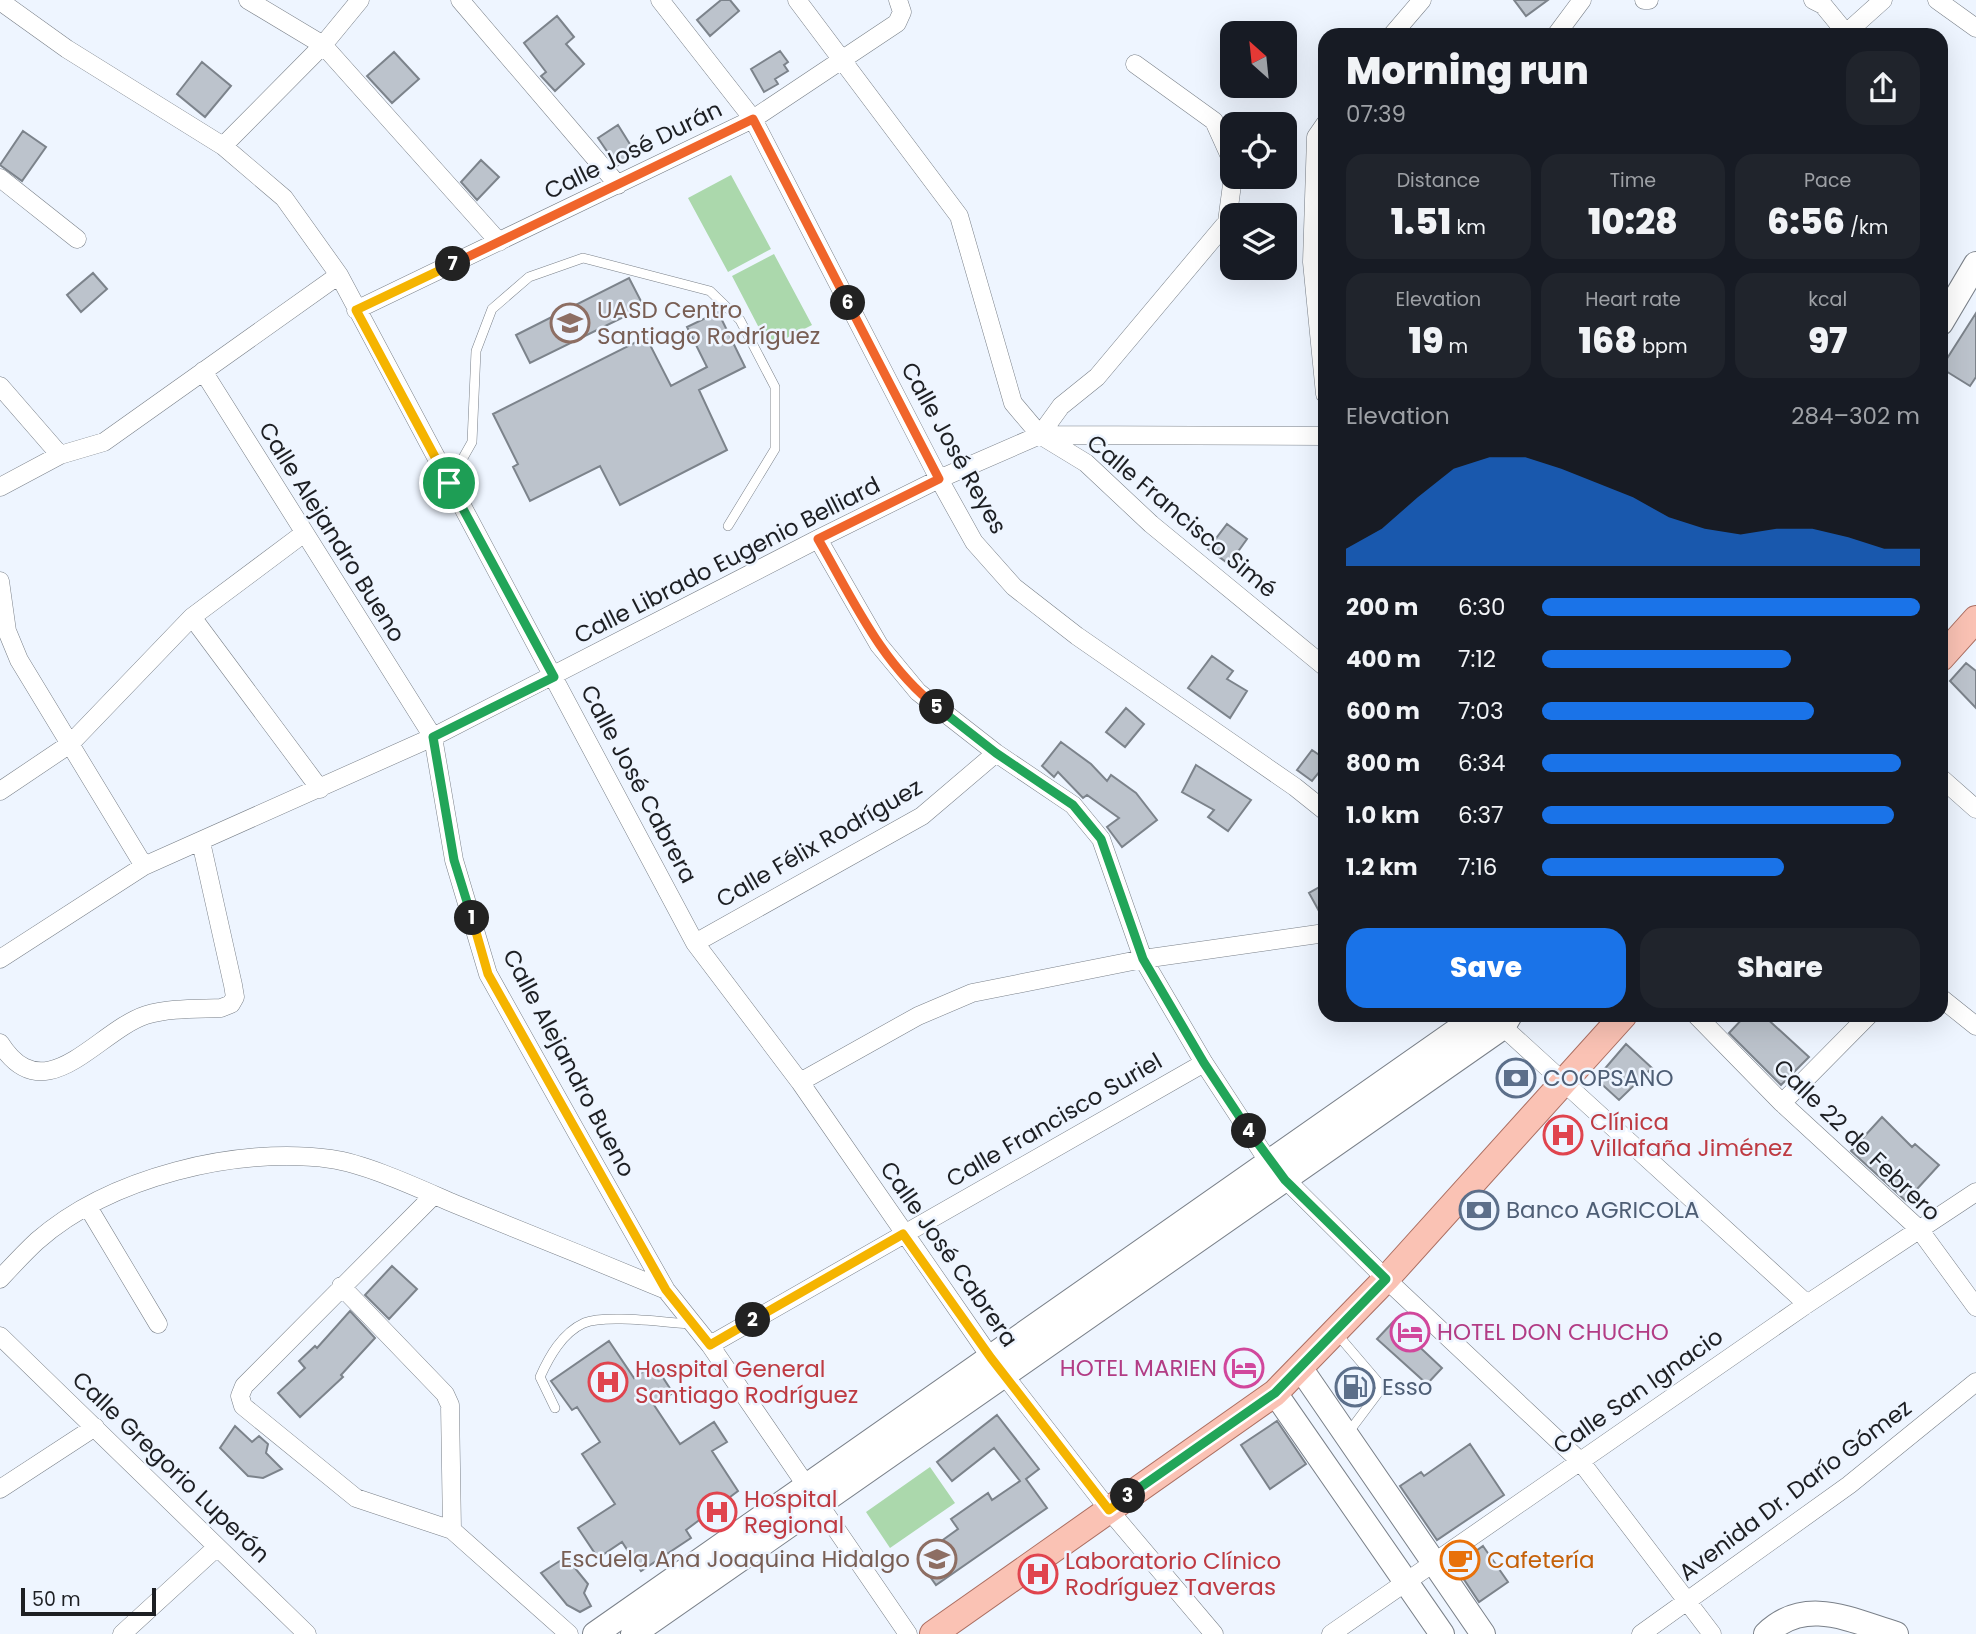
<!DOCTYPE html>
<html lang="en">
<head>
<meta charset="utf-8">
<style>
  body { margin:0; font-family:Poppins,sans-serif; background:#20242c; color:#f1f3f6; height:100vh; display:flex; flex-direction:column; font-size:26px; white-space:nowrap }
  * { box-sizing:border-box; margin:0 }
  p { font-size:23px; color:#9ea1a6 }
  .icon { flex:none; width:38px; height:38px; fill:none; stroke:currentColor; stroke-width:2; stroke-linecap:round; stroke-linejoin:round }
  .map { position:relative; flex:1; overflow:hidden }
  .details { position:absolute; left:1318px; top:28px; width:630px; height:994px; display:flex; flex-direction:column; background:#171b24; border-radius:21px; box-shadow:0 7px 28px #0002 }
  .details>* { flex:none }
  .needle { width:46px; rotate:333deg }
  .buttons { position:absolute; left:1220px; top:21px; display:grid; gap:14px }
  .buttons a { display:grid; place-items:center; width:77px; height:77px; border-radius:14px; background:#171b24; box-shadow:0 7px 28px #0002; font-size:35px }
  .scale { position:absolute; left:21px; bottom:18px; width:135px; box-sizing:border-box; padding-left:7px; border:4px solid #1d1f23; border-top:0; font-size:19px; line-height:24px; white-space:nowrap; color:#1d1f23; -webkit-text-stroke:5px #eef5ff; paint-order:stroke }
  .pin { position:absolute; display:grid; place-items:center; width:60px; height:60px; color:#fff; margin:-30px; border:4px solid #fff; border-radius:50%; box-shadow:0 2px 7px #0007 }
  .km { position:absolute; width:35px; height:35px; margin:-18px; border-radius:50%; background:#222; color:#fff; font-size:19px; line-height:35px; text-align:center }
  .round { display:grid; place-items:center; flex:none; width:74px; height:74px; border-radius:21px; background:#20242c }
  .overview { display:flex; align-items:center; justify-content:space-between; height:119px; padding:0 28px }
  h1 { font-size:38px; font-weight:800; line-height:52px }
  .stats { display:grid; grid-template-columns:repeat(3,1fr); gap:10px; height:119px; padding:7px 28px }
  .stats div { display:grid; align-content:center; border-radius:18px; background:#20242c; text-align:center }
  .stats b { font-size:35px; font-weight:800 }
  .stats small { font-size:19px; font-weight:400 }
  .stats p { font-size:19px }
  .chart { height:196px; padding:14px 28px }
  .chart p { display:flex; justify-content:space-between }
  .chart svg { width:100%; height:126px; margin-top:7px; fill:#1a73e8; opacity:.7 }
  .primary-button { display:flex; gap:14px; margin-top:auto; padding:14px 28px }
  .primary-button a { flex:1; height:80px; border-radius:21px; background:#1a73e8; color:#fff; font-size:28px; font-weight:800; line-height:80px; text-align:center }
  .primary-button a+a { background:#20242c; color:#f1f3f6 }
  ul { padding:0 28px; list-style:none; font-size:23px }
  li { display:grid; grid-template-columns:112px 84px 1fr; align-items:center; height:52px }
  li i { height:18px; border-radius:9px; background:#1a73e8 }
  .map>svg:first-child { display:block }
  .green { fill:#abd8ac }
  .building { fill:#bcc3cc; stroke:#7c838b; stroke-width:2 }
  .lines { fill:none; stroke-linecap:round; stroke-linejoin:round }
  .lane-casing { stroke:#7a8089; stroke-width:10 }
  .street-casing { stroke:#7a8089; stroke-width:19 }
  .secondary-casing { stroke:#7a8089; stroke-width:26 }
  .primary-casing { stroke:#ab6e61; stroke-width:28 }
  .lane { stroke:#fff; stroke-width:9 }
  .street { stroke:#fff; stroke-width:18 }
  .secondary { stroke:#fff; stroke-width:24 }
  .primary { stroke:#fac2b4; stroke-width:26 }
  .split-1-casing { stroke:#fff; stroke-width:14 }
  .split-2-casing { stroke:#fff; stroke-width:14 }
  .split-3-casing { stroke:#fff; stroke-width:14 }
  .split-4-casing { stroke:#fff; stroke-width:14 }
  .split-5-casing { stroke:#fff; stroke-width:14 }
  .split-6-casing { stroke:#fff; stroke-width:14 }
  .split-7-casing { stroke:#fff; stroke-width:14 }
  .split-8-casing { stroke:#fff; stroke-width:14 }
  .split-1 { stroke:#22a559; stroke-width:9 }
  .split-2 { stroke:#f5b400; stroke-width:9 }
  .split-3 { stroke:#f5b400; stroke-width:9 }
  .split-4 { stroke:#22a559; stroke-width:9 }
  .split-5 { stroke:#22a559; stroke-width:9 }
  .split-6 { stroke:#f0652b; stroke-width:9 }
  .split-7 { stroke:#f0652b; stroke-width:9 }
  .split-8 { stroke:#f5b400; stroke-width:9 }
  .labels { text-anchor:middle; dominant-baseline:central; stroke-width:5; stroke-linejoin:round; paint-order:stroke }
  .street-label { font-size:23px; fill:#1d1f23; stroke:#eef5ff }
  .education-label { font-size:23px; fill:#785e54; stroke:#eef5ff; text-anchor:start }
  .service-label { font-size:23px; fill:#4e5e75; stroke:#eef5ff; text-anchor:start }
  .health-label { font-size:23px; fill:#be3a42; stroke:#eef5ff; text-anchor:start }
  .hotel-label { font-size:23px; fill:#b23c85; stroke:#eef5ff; text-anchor:start }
  .food-label { font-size:23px; fill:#c56008; stroke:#eef5ff; text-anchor:start }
</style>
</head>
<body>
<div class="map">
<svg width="1976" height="1634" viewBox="0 0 1976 1634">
  <rect width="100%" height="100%" fill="#eef5ff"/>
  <path class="green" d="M731 175 771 249 728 272 688 198Z
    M774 254 812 325 769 347 732 276Z
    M930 1467 955 1503 890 1548 866 1512Z"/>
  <path class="building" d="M721 0H730L739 11 710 36 697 20Z
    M1514 0H1548L1526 16Z
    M557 16 574 37 566 44 584 64 555 91 541 76 546 72 524 43Z
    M780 51 788 62 784 65 788 71 775 79 778 84 764 92 751 69Z
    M394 52 419 79 392 103 367 76Z
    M202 62 231 86 205 117 177 94Z
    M618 125 636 154 617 166 598 138Z
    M23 131 46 147 22 181 0 165Z
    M481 160 499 177 477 200 461 182Z
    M93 273 107 289 81 312 67 295Z
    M629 278 644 307 530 363 516 335Z
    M718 312 745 367 699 390 727 450 620 505 600 466 530 501 513 467 518 464 493 414 646 337 671 386 707 367 687 327Z
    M1976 313V377L1970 386 1941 368Z
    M1227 524 1247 539 1229 564 1208 549Z
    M1212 656 1233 671 1227 679 1247 691 1230 718 1188 688Z
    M1966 663 1976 671V708L1950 681Z
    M1126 708 1144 724 1125 747 1106 732Z
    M1061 742 1091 764 1107 781 1111 775 1136 793 1157 820 1122 847 1107 827 1119 818 1087 795 1083 798 1058 772 1054 777 1042 766Z
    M1312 750 1325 759V765L1312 781 1297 770Z
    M1196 765 1251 800 1228 831 1208 817 1214 810 1182 792Z
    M1325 884V922L1309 893Z
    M1746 1015H1763L1809 1057 1781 1085 1729 1033Z
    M1626 1044 1652 1068 1619 1100 1596 1079Z
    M1882 1117 1912 1147 1915 1144 1939 1165 1906 1201 1851 1151Z
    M392 1266 417 1289 389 1319 365 1295Z
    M350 1311 375 1338 341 1375 343 1377 300 1417 278 1393 305 1368 299 1361 315 1346 317 1348Z
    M1393 1322 1442 1368 1427 1384 1377 1339Z
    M609 1341 634 1378 654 1364 673 1393 654 1405 680 1444 714 1422 727 1442 712 1451 738 1491 686 1530 691 1538 641 1571 622 1542 598 1558 578 1528 615 1504 582 1454 600 1442 577 1407 572 1410 551 1381Z
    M997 1415 1039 1469 1026 1479 1047 1508 936 1585 921 1564 933 1555 929 1550 958 1529 951 1519 988 1493 992 1500 1020 1481 994 1448 952 1481 937 1462Z
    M1277 1421 1306 1464 1270 1489 1241 1445Z
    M235 1426 252 1442 259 1436 268 1444 266 1453 282 1469 263 1478 248 1476 220 1448Z
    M1470 1444 1504 1495 1437 1540 1400 1486 1421 1472 1424 1476Z
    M1483 1546 1508 1582 1479 1602 1455 1566Z
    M566 1557 588 1584 584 1593 591 1606 580 1612 567 1605 541 1573Z"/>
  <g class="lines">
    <defs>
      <path id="lane" d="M450 481 472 442 476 351 492 309 529 277 583 258 710 291 740 320 775 387V449L728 526
        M1337 1334 1378 1382 1381 1389 1348 1433
        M555 1408 540 1377C549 1357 562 1333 584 1323 606 1314 668 1323 693 1324"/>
      <path id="street" d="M248 0 323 45 499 242
        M460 0 618 185
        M660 0 753 119 939 479 974 542 1014 587 1077 636 1295 787 1325 811
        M797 0 959 216 1013 403 1040 435 1086 463 1151 524 1325 667
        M1644 0H1649
        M1813 0 1823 5 1846 33
        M1937 0 1976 28
        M0 1 67 49 223 146 284 198 339 275 695 943 800 1082 991 1358 1109 1510 1214 1634
        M1392 35 1422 0
        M1556 35 1582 0
        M1844 35 1883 0
        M1135 64 1214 121 1232 161
        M1325 124 1316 137 1312 262 1325 394
        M223 146 323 45 360 0
        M0 178 77 239
        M356 310 753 119 897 23 902 12 898 0
        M203 371 433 737 454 860 488 974 577 1133 666 1290 710 1345 908 1634
        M0 386 60 455
        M1040 435 1061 406 1097 377 1227 222 1233 177
        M0 487 60 455 104 442 339 275
        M818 539 879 645 918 692 996 753 1073 805 1101 839 1143 959 1204 1063 1270 1164 1386 1279 1581 1462 1712 1634
        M0 581 7 631 19 660 144 866
        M192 617 320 789
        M1941 778 1976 809
        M0 791 70 744 192 617 303 534
        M695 943 922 816 996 753
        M0 959 144 866 433 737 818 539 939 479 1040 435 1325 436
        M1941 998 1976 1026
        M1490 1015 1807 1304
        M1696 1015 1782 1103 1919 1229 1976 1307
        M0 1043C45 1114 97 1031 146 1015 169 1008 197 1009 221 1008L231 1004 235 997 233 985 201 842
        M800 1082 918 1016 972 993 1143 959 1325 933
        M1782 1103 1869 1015
        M434 1195 244 1386 240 1396 243 1406 356 1498 452 1530
        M88 1207 158 1324
        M0 1279C12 1266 24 1253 37 1241 110 1177 237 1146 331 1159 367 1164 420 1189 455 1204 525 1232 596 1261 666 1290
        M341 1286 445 1394 450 1405 452 1530 569 1634
        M0 1336 307 1634
        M710 1345 1204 1063
        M0 1489 95 1427
        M122 1634 217 1547
        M1331 1634 1807 1304 1976 1192
        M1641 1634 1849 1485 1976 1382"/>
      <path id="secondary" d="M1941 323 1976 264
        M1301 1369 1483 1634
        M1275 1393 1442 1634
        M595 1634 1479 1015
        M633 1634 1503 1027 1510 1015
        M1766 1634C1805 1596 1850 1620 1896 1634"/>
      <path id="primary" d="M1941 658 1976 619
        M933 1634 1275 1393 1386 1279 1624 1015"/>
    </defs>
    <use href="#lane" class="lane-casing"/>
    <use href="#street" class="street-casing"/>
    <use href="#secondary" class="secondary-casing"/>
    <use href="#primary" class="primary-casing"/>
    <use href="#lane" class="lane"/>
    <use href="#street" class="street"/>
    <use href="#secondary" class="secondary"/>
    <use href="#primary" class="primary"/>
  </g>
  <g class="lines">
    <defs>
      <path id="split-1" d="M449 483 554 677 433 737 454 860 472 918"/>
      <path id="split-2" d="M472 918 488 974 666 1290 710 1345 753 1320"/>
      <path id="split-3" d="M753 1320 903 1234 991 1358 1109 1510 1128 1496"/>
      <path id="split-4" d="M1128 1496 1275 1393 1386 1279 1285 1180 1249 1131"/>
      <path id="split-5" d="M937 707 996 753 1073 805 1101 839 1143 959 1204 1063 1249 1131"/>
      <path id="split-6" d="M848 303 939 479 818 539C852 598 882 665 937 707"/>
      <path id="split-7" d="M453 264 753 119 848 303"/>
      <path id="split-8" d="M449 483 356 310 453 264"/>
    </defs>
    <use href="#split-1" class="split-1-casing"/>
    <use href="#split-2" class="split-2-casing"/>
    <use href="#split-3" class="split-3-casing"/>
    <use href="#split-4" class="split-4-casing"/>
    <use href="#split-5" class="split-5-casing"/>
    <use href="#split-6" class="split-6-casing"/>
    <use href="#split-7" class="split-7-casing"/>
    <use href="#split-8" class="split-8-casing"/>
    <use href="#split-1" class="split-1"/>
    <use href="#split-2" class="split-2"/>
    <use href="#split-3" class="split-3"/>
    <use href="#split-4" class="split-4"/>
    <use href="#split-5" class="split-5"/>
    <use href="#split-6" class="split-6"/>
    <use href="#split-7" class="split-7"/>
    <use href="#split-8" class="split-8"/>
  </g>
  <defs>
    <symbol id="university-ring" viewBox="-11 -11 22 22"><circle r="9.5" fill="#eef5ff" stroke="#8d6e63" stroke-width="1.5"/><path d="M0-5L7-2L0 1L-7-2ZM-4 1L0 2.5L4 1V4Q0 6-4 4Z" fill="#8d6e63"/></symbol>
    <symbol id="bank-ring" viewBox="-11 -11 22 22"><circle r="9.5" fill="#eef5ff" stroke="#5c6f8a" stroke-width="1.5"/><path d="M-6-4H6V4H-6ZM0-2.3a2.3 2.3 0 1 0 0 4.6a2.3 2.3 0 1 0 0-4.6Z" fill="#5c6f8a"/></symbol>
    <symbol id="hospital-ring" viewBox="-11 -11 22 22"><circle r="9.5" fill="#eef5ff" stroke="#e0444e" stroke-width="1.5"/><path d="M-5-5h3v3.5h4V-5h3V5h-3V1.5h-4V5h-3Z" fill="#e0444e"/></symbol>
    <symbol id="hotel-ring" viewBox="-11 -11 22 22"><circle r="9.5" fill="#eef5ff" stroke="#d1479c" stroke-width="1.5"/><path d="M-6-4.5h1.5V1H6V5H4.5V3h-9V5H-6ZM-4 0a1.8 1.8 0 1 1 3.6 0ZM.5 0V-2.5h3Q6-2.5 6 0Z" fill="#d1479c"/></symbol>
    <symbol id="fuel-ring" viewBox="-11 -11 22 22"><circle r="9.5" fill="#eef5ff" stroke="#5c6f8a" stroke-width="1.5"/><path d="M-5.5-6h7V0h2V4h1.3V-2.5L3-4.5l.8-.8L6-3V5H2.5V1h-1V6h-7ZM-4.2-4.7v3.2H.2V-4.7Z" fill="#5c6f8a"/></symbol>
    <symbol id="school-ring" viewBox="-11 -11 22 22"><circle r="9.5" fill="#eef5ff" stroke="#8d6e63" stroke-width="1.5"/><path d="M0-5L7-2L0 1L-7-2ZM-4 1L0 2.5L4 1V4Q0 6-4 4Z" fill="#8d6e63"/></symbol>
    <symbol id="cafe-ring" viewBox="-11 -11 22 22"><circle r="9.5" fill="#eef5ff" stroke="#e8710a" stroke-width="1.5"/><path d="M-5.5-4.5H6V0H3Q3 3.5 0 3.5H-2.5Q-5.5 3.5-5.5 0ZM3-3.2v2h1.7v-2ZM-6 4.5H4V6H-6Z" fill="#e8710a"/></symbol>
  </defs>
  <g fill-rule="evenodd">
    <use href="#university-ring" x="548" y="301" width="44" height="44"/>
    <use href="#bank-ring" x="1494" y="1056" width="44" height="44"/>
    <use href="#hospital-ring" x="1541" y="1113" width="44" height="44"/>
    <use href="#bank-ring" x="1457" y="1188" width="44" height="44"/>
    <use href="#hotel-ring" x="1388" y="1310" width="44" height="44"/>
    <use href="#hotel-ring" x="1222" y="1346" width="44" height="44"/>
    <use href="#hospital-ring" x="586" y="1360" width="44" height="44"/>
    <use href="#fuel-ring" x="1333" y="1365" width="44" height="44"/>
    <use href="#hospital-ring" x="695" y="1490" width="44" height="44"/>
    <use href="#school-ring" x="915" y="1537" width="44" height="44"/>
    <use href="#cafe-ring" x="1438" y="1538" width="44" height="44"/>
    <use href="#hospital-ring" x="1016" y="1552" width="44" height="44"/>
  </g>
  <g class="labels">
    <g class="street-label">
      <text transform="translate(633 150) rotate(-26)">Calle José Durán</text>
      <text transform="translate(954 448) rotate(61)">Calle José Reyes</text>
      <text transform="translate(1182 516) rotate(40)">Calle Francisco Simé</text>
      <text transform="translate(332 532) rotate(58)">Calle Alejandro Bueno</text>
      <text transform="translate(727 560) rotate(-27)">Calle Librado Eugenio Belliard</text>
      <text transform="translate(639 784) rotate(62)">Calle José Cabrera</text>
      <text transform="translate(819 843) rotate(-30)">Calle Félix Rodríguez</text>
      <text transform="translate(569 1063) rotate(62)">Calle Alejandro Bueno</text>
      <text transform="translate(1054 1120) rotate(-30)">Calle Francisco Suriel</text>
      <text transform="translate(1857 1140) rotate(44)">Calle 22 de Febrero</text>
      <text transform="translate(949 1254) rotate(55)">Calle José Cabrera</text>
      <text transform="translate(1638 1391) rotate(-35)">Calle San Ignacio</text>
      <text transform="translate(171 1467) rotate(44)">Calle Gregorio Luperón</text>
      <text transform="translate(1795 1490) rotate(-37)">Avenida Dr. Darío Gómez</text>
    </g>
    <g class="education-label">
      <text x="597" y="310">UASD Centro<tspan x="597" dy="26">Santiago Rodríguez</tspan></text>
      <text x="910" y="1559" text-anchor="end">Escuela Ana Joaquina Hidalgo</text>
    </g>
    <g class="service-label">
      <text x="1543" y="1078">COOPSANO</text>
      <text x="1506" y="1210">Banco AGRICOLA</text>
      <text x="1382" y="1387">Esso</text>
    </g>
    <g class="health-label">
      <text x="1590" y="1122">Clínica<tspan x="1590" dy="26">Villafaña Jiménez</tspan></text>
      <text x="635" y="1369">Hospital General<tspan x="635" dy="26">Santiago Rodríguez</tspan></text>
      <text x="744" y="1499">Hospital<tspan x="744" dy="26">Regional</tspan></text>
      <text x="1065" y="1561">Laboratorio Clínico<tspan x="1065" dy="26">Rodríguez Taveras</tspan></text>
    </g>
    <g class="hotel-label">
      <text x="1437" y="1332">HOTEL DON CHUCHO</text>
      <text x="1217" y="1368" text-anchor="end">HOTEL MARIEN</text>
    </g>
    <g class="food-label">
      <text x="1487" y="1560">Cafetería</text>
    </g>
  </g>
</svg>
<div class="buttons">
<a><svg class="needle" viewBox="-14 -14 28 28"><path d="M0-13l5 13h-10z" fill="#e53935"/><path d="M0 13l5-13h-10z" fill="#9ea1a6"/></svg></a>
<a><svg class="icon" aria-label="locate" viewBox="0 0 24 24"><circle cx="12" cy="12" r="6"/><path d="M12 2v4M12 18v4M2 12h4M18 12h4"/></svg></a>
<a><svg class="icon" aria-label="layers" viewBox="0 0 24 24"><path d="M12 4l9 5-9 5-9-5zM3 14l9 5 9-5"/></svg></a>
</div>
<div class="scale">50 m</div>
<div class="pin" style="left:449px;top:483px;background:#1e9e55"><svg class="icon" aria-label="arrive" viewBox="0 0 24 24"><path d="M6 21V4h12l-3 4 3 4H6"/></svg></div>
<b class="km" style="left:472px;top:918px">1</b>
<b class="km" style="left:753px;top:1320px">2</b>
<b class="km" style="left:1128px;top:1496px">3</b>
<b class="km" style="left:1249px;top:1131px">4</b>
<b class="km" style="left:937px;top:707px">5</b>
<b class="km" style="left:848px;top:303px">6</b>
<b class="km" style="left:453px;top:264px">7</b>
<section class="details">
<div class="overview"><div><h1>Morning run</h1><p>07:39</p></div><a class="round"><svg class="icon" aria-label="share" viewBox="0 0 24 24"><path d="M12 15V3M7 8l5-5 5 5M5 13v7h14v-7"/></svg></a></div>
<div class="stats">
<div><p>Distance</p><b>1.51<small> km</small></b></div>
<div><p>Time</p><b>10:28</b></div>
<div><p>Pace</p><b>6:56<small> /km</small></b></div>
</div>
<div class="stats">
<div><p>Elevation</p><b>19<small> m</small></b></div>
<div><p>Heart rate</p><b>168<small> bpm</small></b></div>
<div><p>kcal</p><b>97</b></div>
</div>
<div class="chart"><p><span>Elevation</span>284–302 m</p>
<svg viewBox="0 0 160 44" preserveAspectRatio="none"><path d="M0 44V38L10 31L20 20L30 10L40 6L50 6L60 10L70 15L80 20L90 27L100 31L110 33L120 31L130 31L140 34L150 38L160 38V44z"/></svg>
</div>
<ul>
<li><b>200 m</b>6:30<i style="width:100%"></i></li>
<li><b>400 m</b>7:12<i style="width:66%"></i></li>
<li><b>600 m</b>7:03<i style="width:72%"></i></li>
<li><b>800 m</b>6:34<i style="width:95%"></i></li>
<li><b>1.0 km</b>6:37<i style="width:93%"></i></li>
<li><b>1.2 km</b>7:16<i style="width:64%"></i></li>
</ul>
<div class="primary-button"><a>Save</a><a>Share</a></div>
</section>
</div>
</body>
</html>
